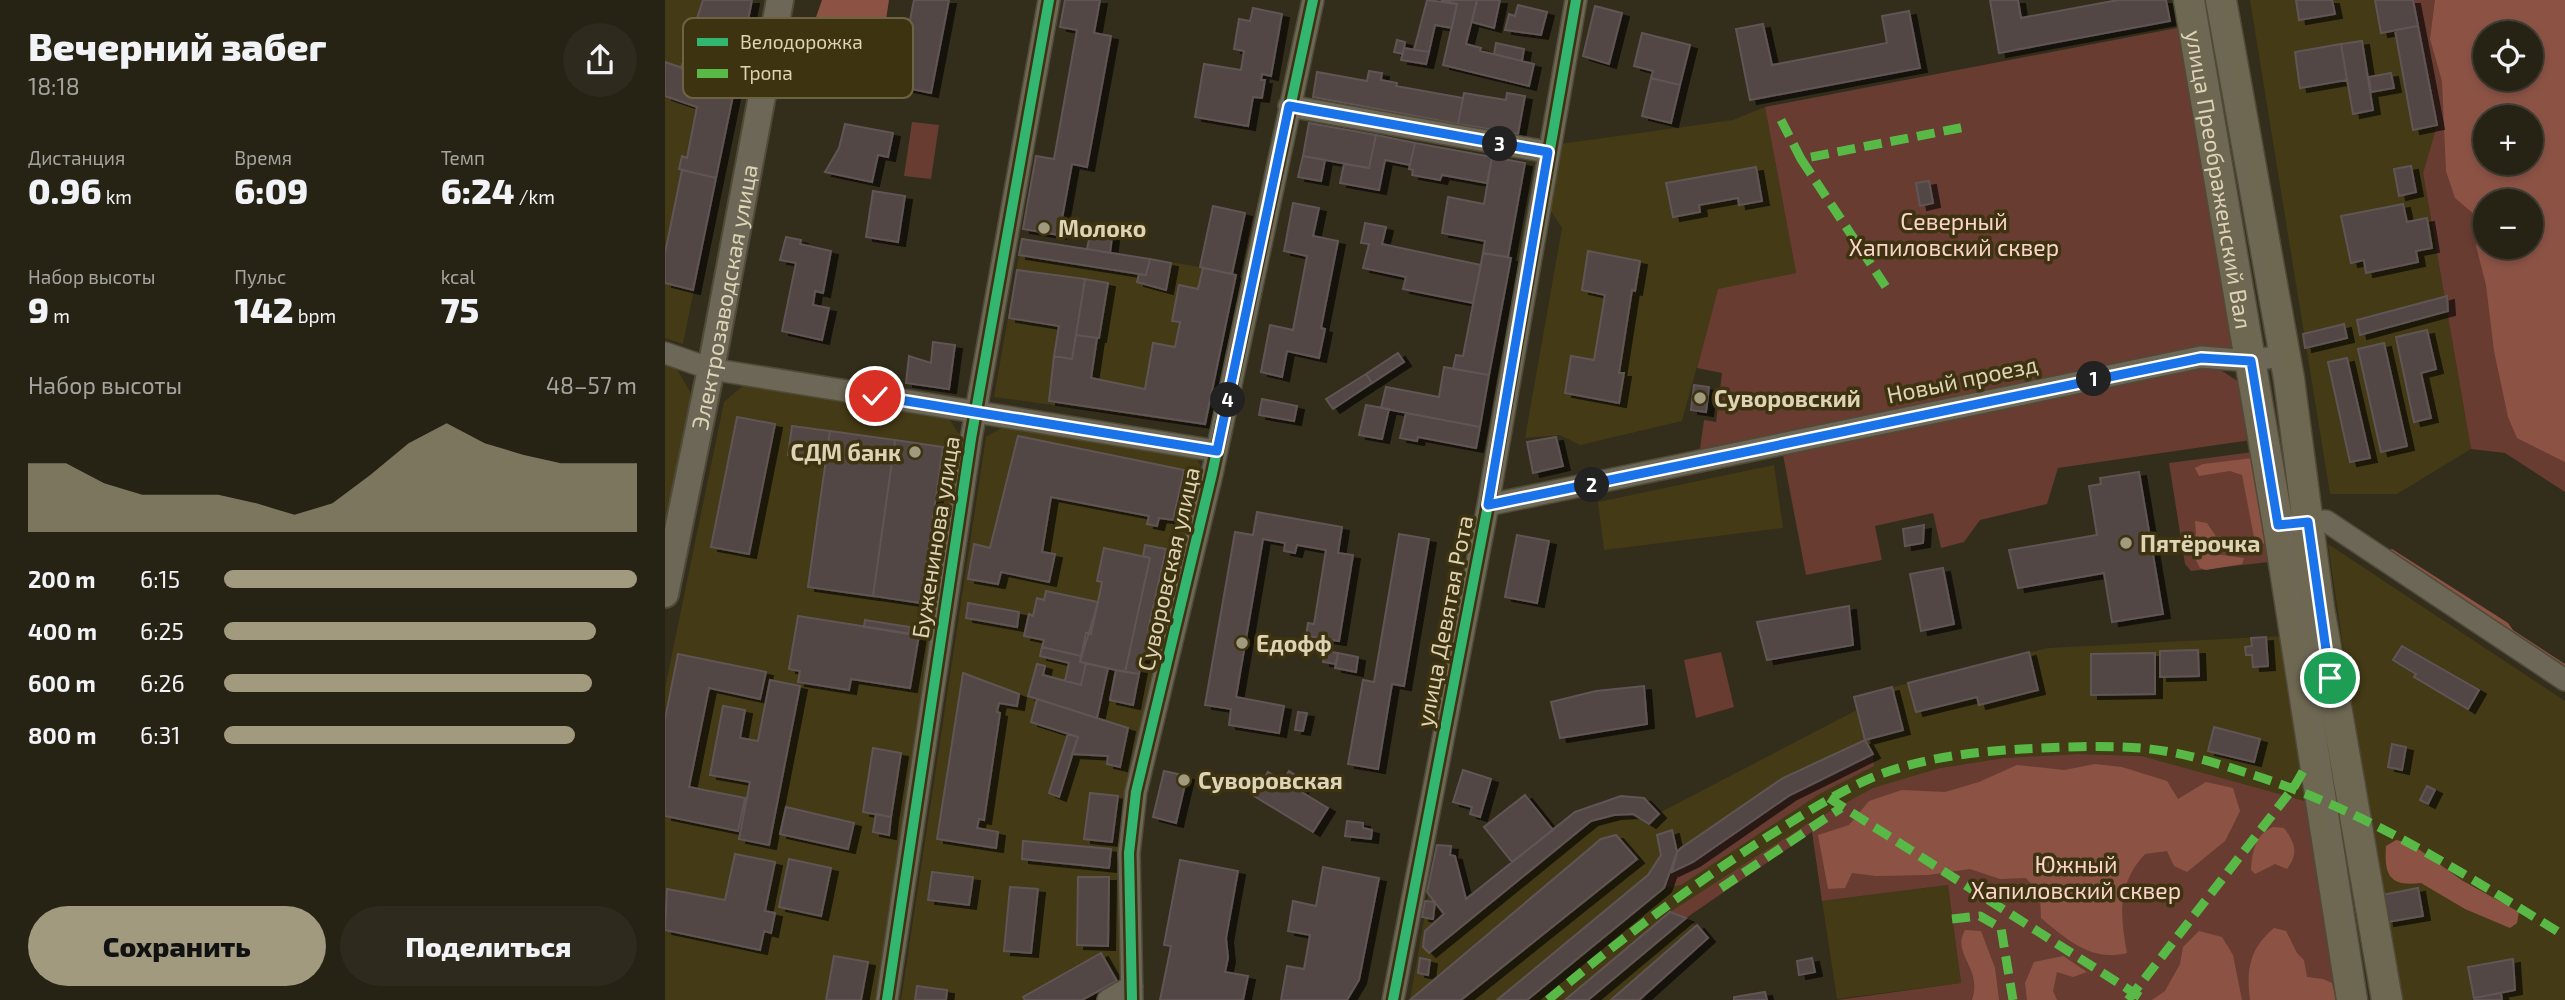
<!DOCTYPE html>
<html lang="ru">
<head>
<meta charset="utf-8">
<style>
  body { margin:0; font-family:"Exo 2",sans-serif; background:#2e2a1d; color:#f1f3f6; height:100vh; display:flex; flex-direction:column; font-size:26px; white-space:nowrap }
  * { box-sizing:border-box; margin:0 }
  p { font-size:23px; color:#a4a4a0 }
  .icon { flex:none; width:38px; height:38px; fill:none; stroke:currentColor; stroke-width:2; stroke-linecap:round; stroke-linejoin:round }
  .map { position:relative; flex:1; overflow:hidden }
  .side { display:flex; flex-direction:column; background:#262214; width:665px }
  .side>* { flex:none }
  .buttons { position:absolute; left:1808px; top:21px; display:grid; gap:14px }
  .buttons a { display:grid; place-items:center; width:70px; height:70px; border-radius:50%; background:#262214; box-shadow:0 4px 10px #0003,0 0 0 2px #423f34; font-size:35px }
  .pin { position:absolute; display:grid; place-items:center; width:60px; height:60px; color:#fff; margin:-30px; border:4px solid #fff; border-radius:50%; box-shadow:0 2px 7px #0007 }
  .km { position:absolute; width:35px; height:35px; margin:-18px; border-radius:50%; background:#222; color:#fff; font-size:19px; line-height:35px; text-align:center }
  .round { display:grid; place-items:center; flex:none; width:74px; height:74px; border-radius:37px; background:#2e2a1d }
  .overview { display:flex; align-items:center; justify-content:space-between; height:119px; padding:0 28px }
  h1 { font-size:38px; font-weight:800; line-height:52px }
  .metrics { display:grid; grid-template-columns:repeat(3,1fr); gap:10px; height:119px; padding:7px 28px }
  .metrics div { display:grid; align-content:center }
  .metrics b { font-size:35px; font-weight:800 }
  .metrics small { font-size:19px; font-weight:400 }
  .metrics p { font-size:19px }
  .chart { height:196px; padding:14px 28px }
  .chart p { display:flex; justify-content:space-between }
  .chart svg { width:100%; height:126px; margin-top:7px; fill:#a29a7f; opacity:.7 }
  .action { display:flex; gap:14px; margin-top:auto; padding:14px 28px }
  .action a { flex:1; height:80px; border-radius:42px; background:#a29a7f; color:#111; font-size:28px; font-weight:800; line-height:80px; text-align:center }
  .action a+a { background:#2e2a1d; color:#f1f3f6 }
  ul { padding:0 28px; list-style:none; font-size:23px }
  li { display:grid; grid-template-columns:112px 84px 1fr; align-items:center; height:52px }
  li i { height:18px; border-radius:9px; background:#a29a7f }
  main { display:flex; flex:1; min-height:0 }
  .map>svg:first-child { display:block }
  .built { fill:#443a16 }
  .green { fill:#683c31; fill-rule:evenodd }
  .forest { fill:#8c5345; fill-rule:evenodd }
  .building { fill:#524645; stroke:#615555; stroke-width:2; filter:url(#shadow) }
  .lines { fill:none; stroke-linecap:round; stroke-linejoin:round }
  .minor-casing { stroke:#504a38; stroke-width:24 }
  .tertiary-casing { stroke:#504a38; stroke-width:30 }
  .secondary-casing { stroke:#504a38; stroke-width:33 }
  .minor { stroke:#6c6756; stroke-width:21 }
  .tertiary { stroke:#6c6756; stroke-width:26 }
  .secondary { stroke:#6e6853; stroke-width:30 }
  .tram { stroke:#6d6859; stroke-width:2 }
  .quiet { stroke:#58b947; stroke-width:9; stroke-dasharray:18 9; stroke-linecap:butt }
  .cycleway-casing { stroke:#3d3311; stroke-width:15 }
  .cycleway { stroke:#33b770; stroke-width:10 }
  .route-casing { stroke:#fff; stroke-width:14 }
  .route { stroke:#1a73e8; stroke-width:9 }
  .poi-dot { fill:#a29a7f; stroke:#3d3311; stroke-width:2.5 }
  .labels { text-anchor:middle; dominant-baseline:central; stroke-width:7; stroke-linejoin:round; paint-order:stroke }
  .street-label { font-size:23px; fill:#ded4b5; stroke:#3d3311 }
  .park-label { font-size:23px; fill:#fdd4cb; stroke:#3d3311 }
  .poi-label { font-size:23px; font-weight:bold; fill:#ded4b5; stroke:#3d3311; text-anchor:start }
  .key { fill:#3d3311; stroke:#6d6342; stroke-width:2 }
  .key-label { font-size:19px; fill:#ded4b5 }
</style>
</head>
<body>
<main>
<section class="side">
<div class="overview"><div><h1>Вечерний забег</h1><p>18:18</p></div><a class="round"><svg class="icon" aria-label="share" viewBox="0 0 24 24"><path d="M12 15V3M7 8l5-5 5 5M5 13v7h14v-7"/></svg></a></div>
<div class="metrics">
<div><p>Дистанция</p><b>0.96<small> km</small></b></div>
<div><p>Время</p><b>6:09</b></div>
<div><p>Темп</p><b>6:24<small> /km</small></b></div>
</div>
<div class="metrics">
<div><p>Набор высоты</p><b>9<small> m</small></b></div>
<div><p>Пульс</p><b>142<small> bpm</small></b></div>
<div><p>kcal</p><b>75</b></div>
</div>
<div class="chart"><p><span>Набор высоты</span>48–57 m</p>
<svg viewBox="0 0 160 44" preserveAspectRatio="none"><path d="M0 44V20L10 20L20 27L30 31L40 31L50 31L60 34L70 38L80 34L90 24L100 13L110 6L120 13L130 17L140 20L150 20L160 20V44z"/></svg>
</div>
<ul>
<li><b>200 m</b>6:15<i style="width:100%"></i></li>
<li><b>400 m</b>6:25<i style="width:90%"></i></li>
<li><b>600 m</b>6:26<i style="width:89%"></i></li>
<li><b>800 m</b>6:31<i style="width:85%"></i></li>
</ul>
<div class="action"><a>Сохранить</a><a>Поделиться</a></div>
</section>
<div class="map">
<svg width="1900" height="1000" viewBox="0 0 1900 1000">
  <defs>
    <filter id="shadow"><feDropShadow dx="7" dy="4" stdDeviation="0" flood-color="#0009"/></filter>
  </defs>
  <rect width="100%" height="100%" fill="#332d1b"/>
  <path class="built" d="M0 0H87L18 344 0 338Z
    M1585 0H1748L1772 125 1758 173 1806 449 1732 494H1665Z
    M1100 107 1131 273 1053 290 1017 421 915 445 895 435 860 438 897 228 884 208 895 144 1068 120Z
    M357 238 529 266 572 276 542 426 329 397Z
    M0 361 9 364 28 397 0 522Z
    M81 383 283 417 296 437 210 1000H0V688L59 402Z
    M338 427 531 458 537 468 464 789 458 976 454 981 422 1000H236L321 437Z
    M1109 465 1118 528 939 550 933 502Z
    M1663 544 1900 701V1000H1730Z
    M1616 636 1640 801 1477 756 1413 754 1338 758 1275 768 1147 832 1021 917 1043 938 980 995V1000H745L772 845 786 846 785 855 790 856 797 894 801 899 910 812 956 796 979 798 994 813 1192 710 1189 697 1383 648Z
    M1283 885 1296 983 1172 999 1157 901Z"/>
  <path class="green" d="M1748 0H1900V492L1840 453 1806 449 1758 173 1772 125ZM1820 33H1866V79H1820ZM1820 117H1866V163H1820ZM1820 201H1866V247H1820Z
    M1522 26 1574 347 1539 349 1035 449 1039 420 1051 422 1057 373 1032 368 1053 289 1131 273 1100 107Z
    M247 122 274 125 266 179 239 176Z
    M1533 367 1554 369 1579 385 1586 440 1393 468 1382 504 1315 520 1299 542 1276 548 1268 513 1210 526 1217 560 1141 575 1118 455Z
    M1588 452 1604 562 1526 571 1520 564 1504 463Z
    M1056 652 1069 707 1031 718 1019 660Z
    M1208 754 1209 766 1156 793 1016 885 999 888 1007 872 1028 862 1125 795Z
    M1413 754 1477 756 1640 801 1675 1000H1172L1296 983 1283 885 1157 901 1147 832 1021 918 1005 912 1142 824 1208 788 1275 768 1338 758Z"/>
  <path class="forest" d="M157 0H224L213 72 158 66 142 58 143 40Z
    M1770 0H1900V462L1852 438 1843 417 1829 351 1821 285 1811 246 1816 220 1790 198 1781 171 1777 81 1765 39ZM1820 33H1866V79H1820ZM1820 117H1866V163H1820ZM1820 201H1866V247H1820Z
    M1588 458 1600 540 1599 544 1589 537 1577 475 1565 471 1534 476 1530 468 1538 464Z
    M1530 521 1542 523 1552 538 1540 545 1542 553 1579 558 1577 564 1541 570 1535 568 1526 550 1531 534Z
    M1727 549 1843 623 1848 630 1900 664V673L1776 589 1771 580 1727 557 1724 550Z
    M1430 764 1457 767 1502 781 1513 799 1541 782 1568 788 1575 811 1560 841 1522 872 1509 866 1502 851 1480 854C1452 884 1455 916 1462 953 1427 962 1402 940 1376 918L1375 894 1361 878 1335 879 1305 869 1263 875 1211 876 1187 873 1180 888 1163 889 1153 835 1184 825 1204 801 1237 790 1280 792 1314 782 1352 765 1399 770Z
    M1608 827 1619 828C1630 843 1634 853 1622 869L1610 864 1590 874 1586 870C1587 853 1590 834 1608 827Z
    M1731 840 1745 843 1798 881 1854 912 1852 923 1845 928 1800 909 1756 883C1724 887 1719 875 1721 846Z
    M1609 928 1621 931 1632 953 1639 960 1642 977 1658 979 1667 983 1671 1000H1585C1581 969 1585 948 1609 928Z
    M1300 930 1316 931 1330 968 1334 1000H1307C1318 967 1286 955 1300 930Z
    M1534 931 1557 937 1568 955 1577 1000H1487L1500 991 1515 964 1518 947Z
    M1398 956 1422 972 1408 977 1392 972 1388 991 1392 1000H1362L1360 983 1369 962Z"/>
  <path class="building" d="M38 0H87L70 86 16 68Z
    M249 0H284L266 93 232 86Z
    M400 0H435L429 33 446 36 422 167 407 164 394 235 358 229 371 156 389 159 412 30 395 27Z
    M762 0 792 4 787 28 770 25 764 52 749 50Z
    M776 0H812L801 44 816 48 815 51 869 64 864 86 778 65 792 4Z
    M812 0H835L829 28 807 22Z
    M1325 0H1353L1356 18 1453 0H1501L1505 21 1334 53Z
    M1631 0H1667L1670 14 1634 20Z
    M1710 0H1748L1753 26 1716 33Z
    M853 5 882 12 876 35 840 30 844 14 850 16Z
    M930 6 957 13 944 64 918 56Z
    M588 8 617 14 606 76 597 74 596 80H600L597 98 588 97 583 126 530 117 539 64 576 70 579 51 569 49 574 19 585 21Z
    M1244 11 1255 68 1085 100 1071 29 1098 24 1107 65 1222 43 1217 16Z
    M1753 26 1772 125 1748 130 1730 30Z
    M977 33 1025 45 1015 85 986 78 988 71 969 66Z
    M732 40 740 42 738 54 729 52Z
    M1697 41 1708 110 1688 114 1676 44Z
    M831 43 859 49 857 61 829 54Z
    M1676 44 1682 80 1635 88 1630 52Z
    M739 48 764 52 761 64 736 60Z
    M0 62 70 86 51 178 14 169 17 156 22 158 32 107 0 96Z
    M704 71 717 73 716 80 732 83 731 86 798 98 793 124 648 97 652 72 702 81Z
    M1726 73 1729 88 1706 92 1704 77Z
    M986 78 1015 85 1006 123 977 116Z
    M799 93 841 100 842 93 860 96 853 134 793 124Z
    M644 123 711 135 704 168 638 156Z
    M180 124 228 133 223 157 213 155 207 182 160 172 174 148Z
    M711 135 750 143 745 165 720 160 714 190 675 183 679 164 704 168Z
    M750 143 827 157 822 183 777 175 775 180 747 175 748 170 744 169Z
    M638 156 660 160 656 181 633 177Z
    M827 157 860 163 843 257 818 253 820 241 777 233 783 197 819 204Z
    M1746 166 1751 192 1734 196 1729 169Z
    M1091 167 1097 201 1074 205 1073 198 1034 205 1035 212 1008 217 1001 183Z
    M17 170 51 178 28 290 0 283V253Z
    M1264 181 1268 203 1255 206 1251 183Z
    M208 191 240 196 233 242 201 237Z
    M628 203 654 208 648 236 673 241 656 328 660 329 654 358 622 351 617 377 596 372 605 325 628 330 642 256 619 251Z
    M1738 204 1742 222 1762 218 1767 248 1751 251 1753 262 1701 273 1699 260 1686 263 1676 216Z
    M548 206 580 213 567 274 535 267Z
    M700 223 721 227 717 244 816 265 808 303 738 289 741 277 698 268 704 244 696 243Z
    M425 234 447 237 445 253 422 249Z
    M121 237 136 240 135 244 166 251 158 293 150 291 148 305 164 308 157 340 117 331 131 263 115 260Z
    M357 239 485 259 481 275 354 255Z
    M923 251 975 261 970 291 967 290 954 373H959L954 403 900 393 906 356 929 360 940 295 917 290Z
    M818 253 846 258 824 375 788 369 791 355 798 356Z
    M485 259 506 263 501 290 472 282 474 274 481 275Z
    M538 268 571 275 540 424 384 401 389 356 407 359 411 335 432 338 426 378 480 389 488 343 510 347 515 322 507 321 514 285 533 289Z
    M352 270 420 279 407 359 389 356 394 326 344 318Z
    M420 279 443 283 434 338 411 335Z
    M1782 296 1783 311 1695 335 1692 320Z
    M1679 324 1682 338 1640 348 1638 334Z
    M1762 330 1771 369 1756 373 1766 418 1749 422 1731 337Z
    M268 342 290 345 284 389 241 383 244 356 266 363Z
    M1719 343 1742 446 1716 452 1693 349Z
    M733 353 739 362 707 383 701 374Z
    M1682 358 1705 458 1685 462 1663 362Z
    M779 367 824 375 815 427 716 408 721 387 774 397Z
    M701 374 707 383 668 409 661 399Z
    M1029 385 1044 387 1041 412 1026 410Z
    M597 399 632 406 629 421 594 415Z
    M701 405 724 409 717 439 694 435Z
    M741 413 815 427 811 448 753 437 752 441 735 438Z
    M72 417 110 424 84 554 46 547Z
    M127 426 165 431 161 461 123 455Z
    M165 431 230 440 208 596 143 587Z
    M353 436 519 470 508 520 494 518 492 526 482 524 484 516 386 497 377 552 390 554 384 582 336 572 333 584 303 579 309 544 325 548Z
    M891 437 898 466 868 473 862 442Z
    M230 440 278 447 256 603 208 596Z
    M1474 472 1498 614 1447 622 1439 573 1353 588 1344 550 1432 535 1424 486 1436 484 1435 478Z
    M592 512 677 527 673 553 688 555 674 641 641 636 643 623 649 624 661 550 632 545 630 553 619 551 620 543 598 539 571 697 619 706 614 733 564 725 566 709 540 705 570 532 588 535Z
    M1259 525 1258 543 1240 546 1238 529Z
    M734 534 764 539 739 686 727 684 713 769 683 764 698 680 709 682Z
    M852 535 884 541 872 603 840 597Z
    M480 545 501 549 483 630 487 632 482 658 478 657 474 674 460 672 485 558 478 556Z
    M439 548 485 558 460 672 415 662 433 602 437 582 432 581Z
    M1278 568 1289 624 1256 631 1245 574Z
    M381 591 433 602 426 634 421 633 416 656 377 647 379 640 359 636 364 614 368 616 372 598 379 600Z
    M303 603 354 612 352 627 301 618Z
    M1184 606 1188 645 1102 660 1092 622Z
    M133 616 254 635 245 688 186 679 184 690 133 682 135 671 124 669Z
    M200 620 245 627 244 634 199 627Z
    M1601 637 1603 666 1588 667 1587 655H1581L1580 647 1587 646 1586 638Z
    M1737 646 1814 690 1803 709 1749 677 1751 674 1728 660Z
    M377 647 416 656 415 662 421 663 416 685 400 681 404 663 375 656Z
    M1533 650 1534 676 1495 677V651Z
    M660 651 673 653 671 664 658 662Z
    M1364 652 1373 690 1314 705 1312 697 1251 712 1243 683Z
    M673 653 693 657 691 672 670 668Z
    M1490 653V694L1426 695V654Z
    M13 654 101 672 95 699 44 688 24 787 80 798 73 831 0 816V719Z
    M421 663 443 668 432 718 363 696 372 664 380 666 378 675 416 685Z
    M451 670 474 674 468 705 445 700Z
    M298 673 354 694 352 706 334 703 332 712 335 713 319 820 314 819 312 828 333 832 331 848 272 839Z
    M105 680 135 686 104 845 74 839 85 782 45 775 58 706 80 710 75 738 93 741Z
    M979 686 982 724 895 738 886 702 931 691Z
    M1227 687 1238 730 1200 740 1189 697Z
    M372 699 463 728 455 767 442 764 443 756 407 754 413 737 366 722Z
    M633 712 642 713 638 731 630 730Z
    M1549 727 1595 739 1589 762 1543 751Z
    M403 734 413 737 394 797 384 793Z
    M1200 740 1208 754 1125 795 1028 862 1007 872 1012 852 1016 848 1118 778Z
    M1727 744 1741 747 1737 770 1723 767Z
    M208 748 236 753 226 817 198 812Z
    M798 770 826 779 815 817 805 814 807 807 788 802Z
    M499 771 522 776 511 823 488 817Z
    M624 771 641 782 635 791 663 808 648 832 589 796 603 772 618 781Z
    M1762 786 1770 790 1763 804 1755 800Z
    M425 793 453 796 447 842 419 839Z
    M860 795 888 830 847 862 819 827Z
    M956 796 979 798 994 814 984 824 968 814 949 815 926 821 764 953 758 947 760 931 779 914 762 892 772 845 786 846 785 855 790 856 801 899 910 812Z
    M121 807 189 823 183 849 115 834Z
    M211 814 226 817 224 835 208 832Z
    M682 821 698 823V828L707 830 706 839 680 836Z
    M1007 830 1012 852 999 888 862 1000H832L983 875 996 855 992 835Z
    M951 835 972 859 796 1000H745L936 839Z
    M358 841 446 849 444 868 357 859Z
    M70 854 110 862 100 911 110 913 106 933 99 931 95 950 0 930 2 889 60 900Z
    M124 859 166 868 156 916 114 907Z
    M515 860 573 871 561 938 563 958 560 972 583 976 578 1000H495L506 946 499 945Z
    M658 867 714 878 694 980 682 1000H616L622 966 639 969 645 935 623 931 628 901 651 906Z
    M267 872 308 877 304 905 263 900Z
    M413 877H444L443 946 412 945Z
    M345 887 373 889 366 953 339 951Z
    M1753 888 1758 916 1722 922 1717 895Z
    M760 901 770 902 768 919 757 917Z
    M1005 912 1021 918 923 1000H900Z
    M1032 925 1043 938 974 1000H946Z
    M436 953 452 981 417 1000H360L358 997Z
    M169 956 203 962 196 1000H161Z
    M755 958 765 960 763 975 753 973Z
    M1147 958 1150 972 1134 975 1132 961Z
    M1848 959 1850 990 1809 998 1803 967Z
    M252 986 282 990 281 1000H250Z
    M1100 992 1102 1000H1069V997Z
    M1836 993 1837 1000H1810L1809 998Z"/>
  <g class="lines">
    <defs>
      <path id="minor" d="M624 106 883 152
        M0 353 46 369 552 451
        M823 505 1536 357 1586 361 1619 355
        M1632 523 1661 521 1900 680
        M222 1000 306 439 384 0
        M443 1000 467 986
        M467 1000 464 853 471 792 547 474 648 0
        M728 1000 823 505 911 0"/>
      <g id="tertiary">
        <path id="s1" d="M0 594 46 369 115 0"/>
      </g>
      <g id="secondary">
        <path id="s2" d="M1524 0 1613 525 1687 1000"/>
        <path d="M1556 0 1624 379 1654 608 1722 1000"/>
      </g>
    </defs>
    <use href="#minor" class="minor-casing"/>
    <use href="#tertiary" class="tertiary-casing"/>
    <use href="#secondary" class="secondary-casing"/>
    <use href="#minor" class="minor"/>
    <use href="#tertiary" class="tertiary"/>
    <use href="#secondary" class="secondary"/>
    <path class="tram" d="M1534 0 1602 382 1638 635 1699 1000
      M1547 0 1614 393
      M1645 612 1653 660"/>
    <path class="quiet" d="M1116 120 1136 159 1305 126
      M1136 159 1225 293
      M1164 798 1480 1000
      M1056 888 1176 808
      M1287 919 1315 916 1336 928 1348 1000
      M883 1000C953 941 1025 886 1102 837 1136 816 1169 794 1206 778 1254 758 1306 752 1357 749 1396 747 1437 745 1476 748 1512 751 1548 762 1582 773 1699 809 1796 872 1900 936
      M1463 1000 1629 787 1641 766"/>
    <defs>
      <path id="cycleway" d="M222 1000 306 439 384 0
        M467 1000 464 853 471 792 547 474 648 0
        M728 1000 823 505 911 0"/>
    </defs>
    <use href="#cycleway" class="cycleway-casing"/>
    <use href="#cycleway" class="cycleway"/>
  </g>
  <g class="lines">
    <defs>
      <path id="route" d="M210 396 552 451 624 106 883 152 823 505 1536 358 1586 361 1613 525 1643 522 1665 678"/>
    </defs>
    <use href="#route" class="route-casing"/>
    <use href="#route" class="route"/>
  </g>
  <g class="poi-dot">
    <circle cx="379" cy="228" r="7"/>
    <circle cx="1035" cy="398" r="7"/>
    <circle cx="250" cy="452" r="7"/>
    <circle cx="1461" cy="543" r="7"/>
    <circle cx="577" cy="643" r="7"/>
    <circle cx="519" cy="780" r="7"/>
  </g>
  <g class="labels">
    <g class="street-label">
      <text stroke="none"><textPath href="#s2" startOffset="182">улица Преображенский Вал</textPath></text>
      <text stroke="none"><textPath href="#s1" startOffset="303">Электрозаводская улица</textPath></text>
      <text transform="translate(1297 379) rotate(-12)">Новый проезд</text>
      <text transform="translate(270 537) rotate(-81)">Буженинова улица</text>
      <text transform="translate(503 569) rotate(-77)">Суворовская улица</text>
      <text transform="translate(779 621) rotate(-79)">улица Девятая Рота</text>
    </g>
    <g class="park-label">
      <text x="1289" y="221">Северный<tspan x="1289" dy="26">Хапиловский сквер</tspan></text>
      <text x="1411" y="864">Южный<tspan x="1411" dy="26">Хапиловский сквер</tspan></text>
    </g>
    <g class="poi-label">
      <text x="393" y="228">Молоко</text>
      <text x="1049" y="398">Суворовский</text>
      <text x="236" y="452" text-anchor="end">СДМ банк</text>
      <text x="1475" y="543">Пятёрочка</text>
      <text x="591" y="643">Едофф</text>
      <text x="533" y="780">Суворовская</text>
    </g>
  </g>
  <rect x="18" y="18" width="230" height="80" rx="10" class="key"/>
  <rect x="32" y="38" width="31" height="8" fill="#33b770"/>
  <rect x="32" y="69" width="31" height="9" fill="#58b947"/>
  <g class="key-label">
    <text x="75" y="49">Велодорожка</text>
    <text x="75" y="80">Тропа</text>
  </g>
</svg>
<div class="buttons">
<a><svg class="icon" aria-label="locate" viewBox="0 0 24 24"><circle cx="12" cy="12" r="6"/><path d="M12 2v4M12 18v4M2 12h4M18 12h4"/></svg></a>
<a>+</a>
<a>−</a>
</div>
<div class="pin" style="left:1665px;top:678px;background:#1e9e55"><svg class="icon" aria-label="arrive" viewBox="0 0 24 24"><path d="M6 21V4h12l-3 4 3 4H6"/></svg></div>
<div class="pin" style="left:210px;top:396px;background:#d93025"><svg class="icon" aria-label="check" viewBox="0 0 24 24"><path d="M5 12l5 5 9-10"/></svg></div>
<b class="km" style="left:1429px;top:379px">1</b>
<b class="km" style="left:927px;top:485px">2</b>
<b class="km" style="left:835px;top:144px">3</b>
<b class="km" style="left:563px;top:400px">4</b>
</div>
</main>
</body>
</html>
